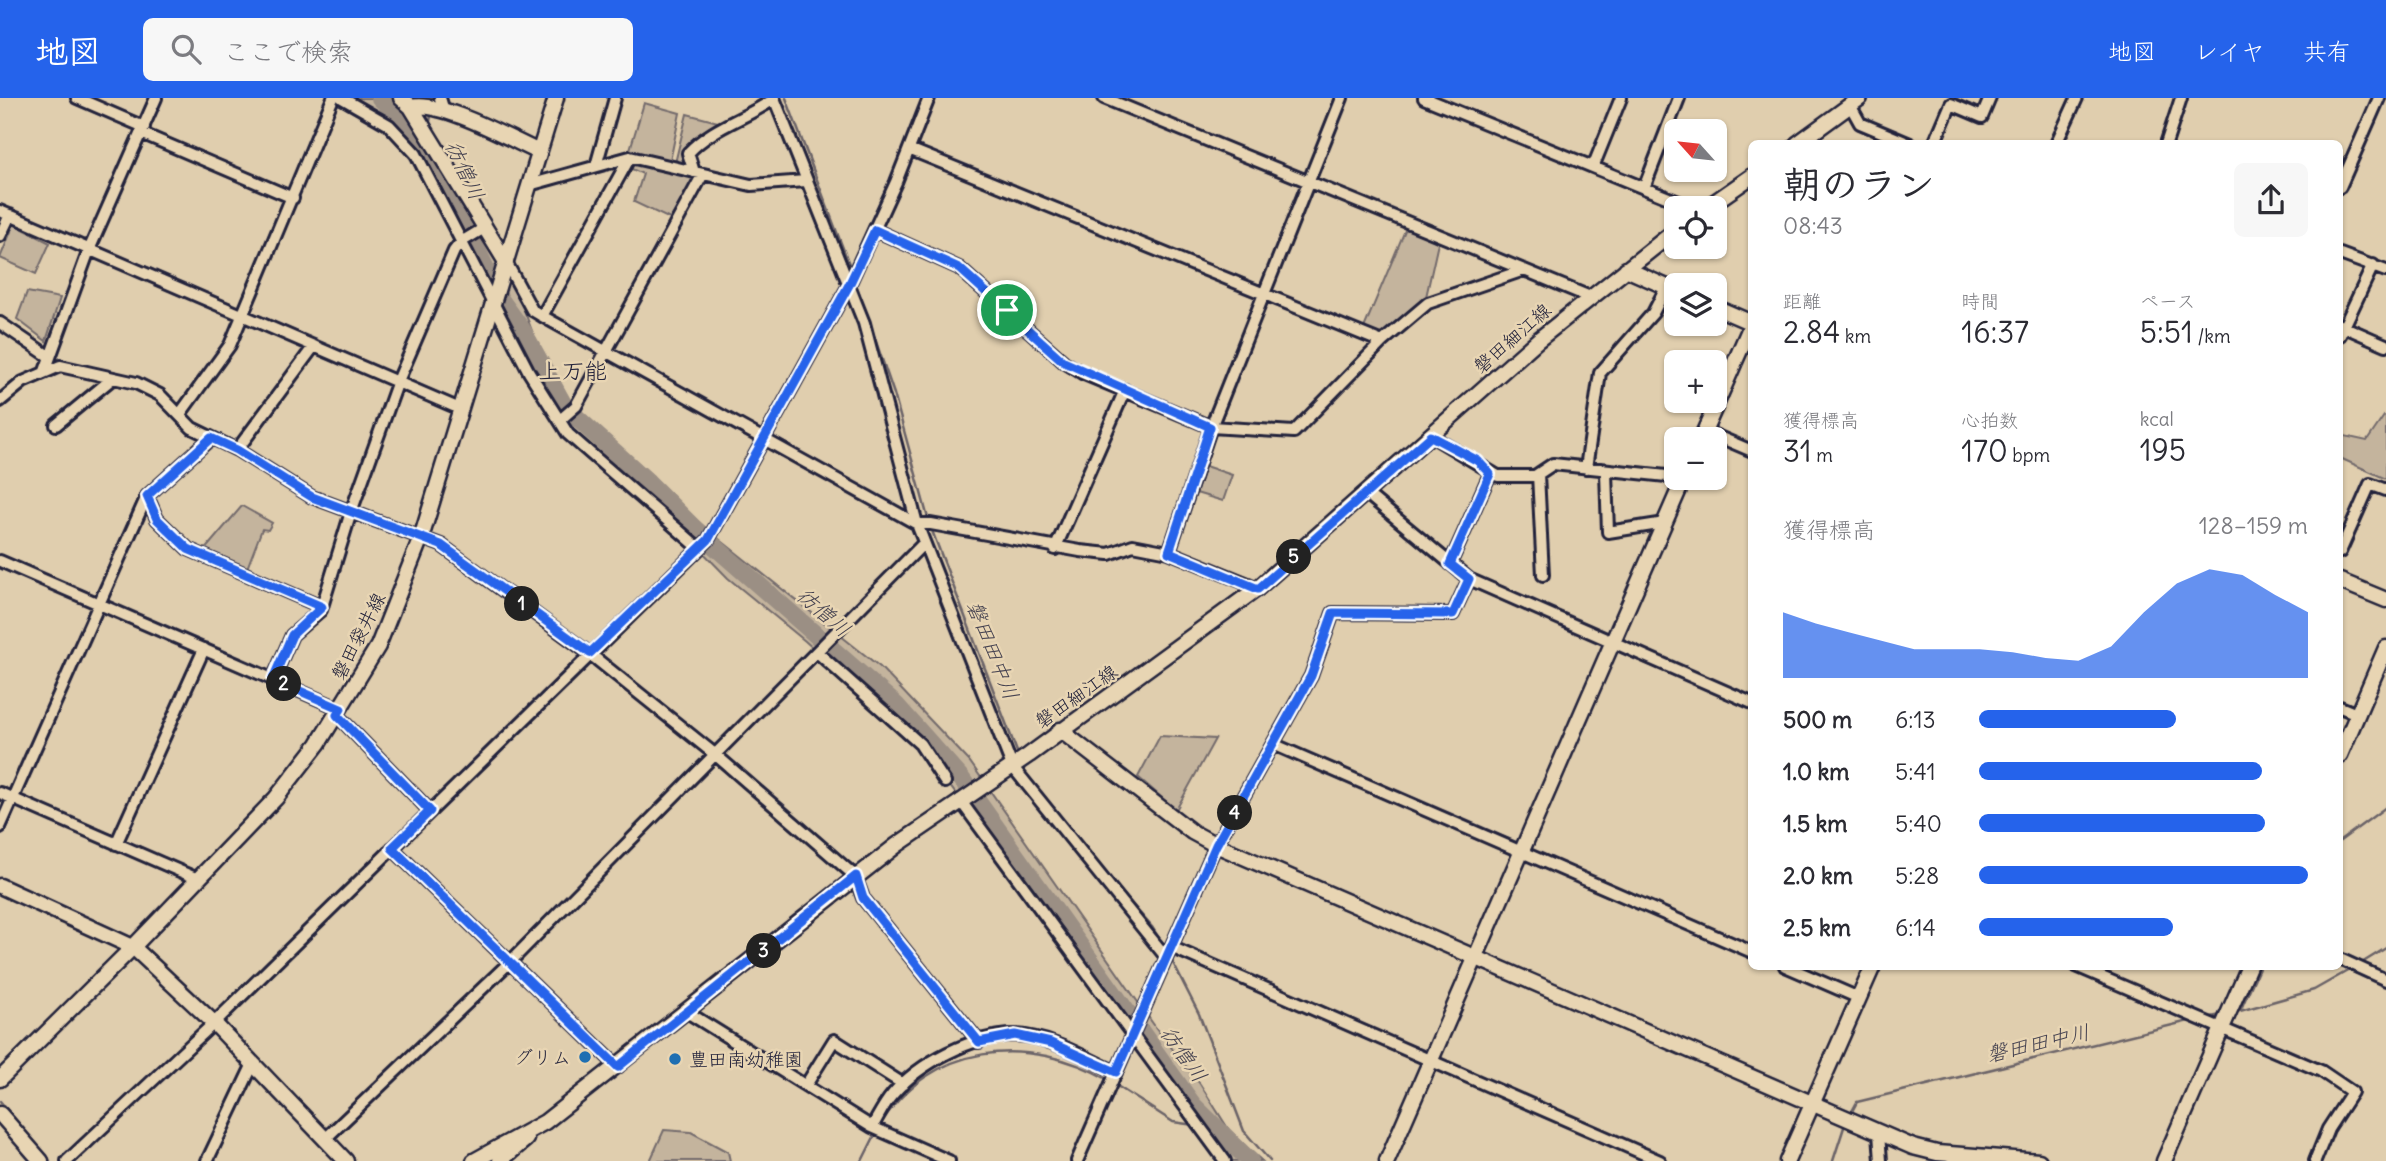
<!DOCTYPE html>
<html lang="ja">
<head>
<meta charset="utf-8">
<style>
  body { margin:0; font-family:Delius,"Klee One",sans-serif; background:#f7f7f7; color:#2b2b33; height:100vh; display:flex; flex-direction:column; font-size:26px; white-space:nowrap }
  * { box-sizing:border-box; margin:0 }
  p { font-size:23px; color:#7c7c81 }
  .icon { flex:none; width:38px; height:38px; fill:none; stroke:currentColor; stroke-width:2; stroke-linecap:round; stroke-linejoin:round }
  .map { position:relative; flex:1; overflow:hidden }
  .panel { position:absolute; left:1748px; top:42px; width:595px; height:830px; display:flex; flex-direction:column; background:#fff; border-radius:10px; box-shadow:0 2px 5px #0004 }
  .panel>* { flex:none }
  .needle { width:46px; rotate:297deg }
  .controls { position:absolute; left:1664px; top:21px; display:grid; gap:14px }
  .controls a { display:grid; place-items:center; width:63px; height:63px; border-radius:10px; background:#fff; box-shadow:0 2px 5px #0004; font-size:35px }
  .pin { position:absolute; display:grid; place-items:center; width:60px; height:60px; color:#fff; margin:-30px; border:4px solid #fff; border-radius:50%; box-shadow:0 2px 7px #0007 }
  .km { position:absolute; width:35px; height:35px; margin:-18px; border-radius:50%; background:#222; color:#fff; font-size:19px; line-height:35px; text-align:center }
  .round { display:grid; place-items:center; flex:none; width:74px; height:74px; border-radius:10px; background:#f7f7f7 }
  .summary { display:flex; align-items:center; justify-content:space-between; height:119px; padding:0 35px }
  h1 { font-size:38px; font-weight:600; line-height:52px }
  .stats { display:grid; grid-template-columns:repeat(3,1fr); gap:10px; height:119px; padding:7px 35px }
  .stats div { display:grid; align-content:center }
  .stats b { font-size:30px; font-weight:600 }
  .stats small { font-size:19px; font-weight:400 }
  .stats p { font-size:19px }
  .chart { height:196px; padding:14px 35px }
  .chart p { display:flex; justify-content:space-between }
  .chart svg { width:100%; height:126px; margin-top:7px; fill:#2563eb; opacity:.7 }
  ul { padding:0 35px; list-style:none; font-size:23px }
  li { display:grid; grid-template-columns:112px 84px 1fr; align-items:center; height:52px }
  li i { height:18px; border-radius:9px; background:#2563eb }
  header { display:flex; align-items:center; gap:42px; box-sizing:border-box; height:98px; padding:0 35px; background:#2563eb; color:#fff }
  header strong { font-size:33px }
  nav { display:flex; gap:38px; margin-inline-start:auto; font-size:24px }
  .search { width:490px; height:63px; background:#f7f7f7; display:flex; align-items:center; gap:18px; box-sizing:border-box; padding:0 24px; border-radius:10px; color:#7c7c81; font-size:26px }
  .map>svg:first-child { display:block }
  .green { fill:#c4b49d; stroke:#736b6c; stroke-width:2 }
  .lines { fill:none; stroke-linecap:round; stroke-linejoin:round }
  .stream { stroke:#6b6367; stroke-width:2.5 }
  .river { stroke:#9b8f84; stroke-width:18 }
  .street-casing { stroke:#22223b; stroke-width:16 }
  .secondary-casing { stroke:#22223b; stroke-width:19 }
  .street { stroke:#e8d5b3; stroke-width:10 }
  .secondary { stroke:#e8d5b3; stroke-width:14 }
  .route-casing { stroke:#fff; stroke-width:14 }
  .route { stroke:#2563eb; stroke-width:9 }
  .poi-dot { fill:#1f6fb2; stroke:#e8d5b3; stroke-width:2.5 }
  .labels { text-anchor:middle; dominant-baseline:central; stroke-width:5; stroke-linejoin:round; paint-order:stroke }
  .street-label { font-size:19px; fill:#22223b; stroke:#e8d5b3 }
  .poi-label { font-size:19px; fill:#22223b; stroke:#e8d5b3; text-anchor:end }
  .water-label { font-size:21px; font-style:italic; fill:#464351; stroke:#e8d5b3 }
  .quarter-label { font-size:23px; fill:#22223b; stroke:#e8d5b3 }
</style>
</head>
<body>
<header>
<strong>地図</strong>
<div class="search"><svg class="icon" aria-label="search" viewBox="0 0 24 24"><circle cx="10" cy="10" r="6"/><path d="M15 15l6 6"/></svg>ここで検索</div>
<nav><a>地図</a><a>レイヤ</a><a>共有</a></nav>
</header>
<div class="map">
<svg width="2386" height="1063" viewBox="0 0 2386 1063">
  <rect width="100%" height="100%" fill="#e0ceae"/>
  <filter id="ink" filterUnits="userSpaceOnUse"><feTurbulence type="fractalNoise" baseFrequency=".0143" numOctaves="2"/><feDisplacementMap in="SourceGraphic" scale="14" xChannelSelector="R" yChannelSelector="G"/><feConvolveMatrix kernelMatrix="1 2 1 2 8 2 1 2 1" color-interpolation-filters="sRGB"/></filter>
  <g filter="url(#ink)">
    <path class="green" d="M342 0H398L411 9 517 194 553 287 640 378 668 396 709 433 880 569 970 664 1156 930 1200 986 1231 1035 1262 1063H1226L919 646 805 543 728 480 692 443 568 336 408 46Z
      M644 5 680 15 669 68 674 69 687 16 718 24 688 55 697 75 696 82 670 121 634 104 643 76 625 68Z
      M1408 125 1438 145 1424 208 1382 244 1362 235Z
      M14 126 50 145 36 176 0 160Z
      M27 194 60 200 46 243 17 221Z
      M2384 318 2386 319V381L2340 360V337L2367 343Z
      M1205 368 1232 377 1223 403 1196 395Z
      M242 408 272 425 268 432 262 431 246 473 203 454Z
      M1160 638 1215 641 1176 712 1138 679Z
      M664 1032 691 1034 728 1054 730 1063H650Z"/>
    <g class="lines">
      <path class="stream" d="M786 0 852 174
        M429 28 432 13
        M855 183 894 296 929 424
        M931 430 1019 659
        M1617 553 1752 611
        M2340 743 2386 709
        M1099 768 1152 829 1165 850
        M1170 859 1199 916 1244 1033 1270 1063
        M2360 866 2386 850
        M2240 913 2314 892 2351 871
        M2234 914 2240 913 2260 868
        M2206 920 2221 917
        M1114 986 1173 1024 1194 1027
        M0 1003 50 1063
        M1850 1017 1857 1004 2193 922
        M1200 1026 1210 1023
        M879 1029C929 944 1029 936 1109 982
        M862 1063 876 1035
        M1833 1063 1845 1026"/>
      <path class="river" d="M380 0 426 42 500 201 523 233 565 309 648 384 696 432 896 607 961 680 1193 1007 1250 1063"/>
      <defs>
        <path id="street" d="M77 0 144 29
          M342 0 389 27 416 56 529 274 568 336 699 450
          M440 0 444 13
          M774 0 864 225 917 426 1012 668 1166 859
          M1104 0 1590 199
          M1424 0 1693 110
          M1850 7 1860 25 1910 46
          M141 35 293 100
          M1934 46 1951 6 1982 19 1990 0
          M2056 46 2077 0
          M2166 46 2181 0
          M909 51 1382 244
          M596 68 615 0
          M1593 69 1621 0
          M694 74 688 55C712 29 745 21 774 1
          M529 87 630 59 751 87 806 83
          M2340 89 2379 0
          M1644 90 1679 0
          M0 113 460 311
          M875 132 959 170 1064 264 1082 275 1211 329 1294 334 1382 244 1428 205 1524 172
          M0 138 10 117
          M2340 156 2386 173
          M506 164 532 212 542 218 917 426H931L1080 453 1109 456 1133 447 1169 454 1258 490
          M542 218 630 59
          M0 225 50 259
          M2340 227 2386 247
          M2340 237 2373 167
          M45 273 89 152 156 0
          M0 303 23 284 60 268 136 285 160 297 192 330 237 352 312 399 441 447 590 556 717 658 855 778 863 800 979 944
          M180 316 230 247 333 0
          M560 322 576 308 703 76
          M56 327 113 280
          M1705 333 1752 353
          M1431 338 1498 378H1535L1553 366 1676 379
          M237 352 314 248
          M1586 370 1600 275 1653 215 1667 188
          M1606 374 1608 434 1665 425
          M1538 376 1543 477
          M1367 396 1469 481 1752 605
          M147 398 157 421 188 451 322 509
          M1055 451 1125 292
          M1169 454 1211 329 1342 0
          M2340 454 2370 386 2386 392
          M0 463 341 611
          M1450 466 1490 376
          M817 554 920 646 945 684
          M273 581 292 537 321 512 351 414 398 283 454 153 461 144 486 129
          M2340 609 2357 616
          M337 617 430 713
          M1273 646 1752 854
          M0 695 198 781
          M960 702 1225 1063
          M0 729 147 398 211 340
          M116 746 204 551
          M392 750 618 969
          M1171 849 1660 1063
          M2340 861 2386 882
          M1785 868 1859 900
          M2076 868 2321 973 2352 994 2328 1031 2315 1063
          M687 914 872 1029 949 1063
          M806 987 834 942 903 986
          M872 1029C878 1019 884 1006 892 997 919 965 972 937 1015 937 1050 938 1085 960 1116 974
          M1879 1035 1881 1063
          M325 1041 511 863 924 445
          M67 1063 214 925 708 442 849 187 896 84 929 0
          M207 1063 253 966
          M1077 1063 1216 747 1311 578 1333 515 1453 516 1469 481"/>
        <path id="secondary" d="M401 0 411 9C441 2 510 41 539 54
          M411 9 506 164
          M1797 46 1860 0
          M1706 110 1752 78
          M1626 171 1676 193
          M1715 209 1752 225
          M1701 341 1752 225
          M2340 483 2386 502
          M1060 632 1192 734 1216 747 1913 1049 1937 1055 2039 1063
          M2340 657 2386 550
          M0 788 133 849 214 925 346 1063
          M0 981 133 849 276 700 318 646 378 548 422 437 556 0
          M0 1016 41 1063
          M474 1063 545 1024 897 747 1029 657 1258 490 1538 242 1676 132
          M500 1063 526 1041
          M1387 1063 1684 380
          M1787 1063 1873 868
          M2164 1063 2249 868"/>
      </defs>
      <use href="#street" class="street-casing"/>
      <use href="#secondary" class="secondary-casing"/>
      <use href="#street" class="street"/>
      <use href="#secondary" class="secondary"/>
    </g>
  </g>
  <g class="lines" filter="url(#ink)">
    <defs>
      <path id="route" d="M875 132 959 170 1064 264 1210 329 1169 454 1258 491 1431 338 1478 363 1490 376 1450 466 1469 481 1453 516 1333 515 1311 578 1216 747 1116 974 1051 945 1015 937 979 944 863 800 856 778 618 969 392 750 430 713 337 617 341 611 273 581 292 537 322 509 188 451 157 421 147 398 211 340 237 352 312 399 441 447 590 555 708 442 849 187Z"/>
    </defs>
    <use href="#route" class="route-casing"/>
    <use href="#route" class="route"/>
  </g>
  <g class="poi-dot">
    <circle cx="585" cy="959" r="7"/>
    <circle cx="675" cy="961" r="7"/>
  </g>
  <g class="labels">
    <g class="street-label">
      <text transform="translate(1512 240) rotate(-41)">磐田細江線</text>
      <text transform="translate(358 538) rotate(-63)">磐田袋井線</text>
      <text transform="translate(1076 598) rotate(-35)">磐田細江線</text>
    </g>
    <g class="poi-label">
      <text x="571" y="959">グリム</text>
      <text x="689" y="961" text-anchor="start">豊田南幼稚園</text>
    </g>
    <g class="water-label">
      <text transform="translate(465 72) rotate(65)">彷僧川</text>
      <text transform="translate(824 514) rotate(41)">彷僧川</text>
      <text transform="translate(993 552) rotate(68)">磐田田中川</text>
      <text transform="translate(2038 945) rotate(-13)">磐田田中川</text>
      <text transform="translate(1184 956) rotate(55)">彷僧川</text>
    </g>
    <g class="quarter-label">
      <text x="573" y="272">上万能</text>
    </g>
  </g>
</svg>
<div class="controls">
<a><svg class="needle" viewBox="-14 -14 28 28"><path d="M0-13l5 13h-10z" fill="#e53935"/><path d="M0 13l5-13h-10z" fill="#7c7c81"/></svg></a>
<a><svg class="icon" aria-label="locate" viewBox="0 0 24 24"><circle cx="12" cy="12" r="6"/><path d="M12 2v4M12 18v4M2 12h4M18 12h4"/></svg></a>
<a><svg class="icon" aria-label="layers" viewBox="0 0 24 24"><path d="M12 4l9 5-9 5-9-5zM3 14l9 5 9-5"/></svg></a>
<a>+</a>
<a>−</a>
</div>
<div class="pin" style="left:1007px;top:212px;background:#1e9e55"><svg class="icon" aria-label="arrive" viewBox="0 0 24 24"><path d="M6 21V4h12l-3 4 3 4H6"/></svg></div>
<b class="km" style="left:522px;top:506px">1</b>
<b class="km" style="left:284px;top:586px">2</b>
<b class="km" style="left:764px;top:853px">3</b>
<b class="km" style="left:1235px;top:715px">4</b>
<b class="km" style="left:1294px;top:459px">5</b>
<section class="panel">
<div class="summary"><div><h1>朝のラン</h1><p>08:43</p></div><a class="round"><svg class="icon" aria-label="share" viewBox="0 0 24 24"><path d="M12 15V3M7 8l5-5 5 5M5 13v7h14v-7"/></svg></a></div>
<div class="stats">
<div><p>距離</p><b>2.84<small> km</small></b></div>
<div><p>時間</p><b>16:37</b></div>
<div><p>ペース</p><b>5:51<small> /km</small></b></div>
</div>
<div class="stats">
<div><p>獲得標高</p><b>31<small> m</small></b></div>
<div><p>心拍数</p><b>170<small> bpm</small></b></div>
<div><p>kcal</p><b>195</b></div>
</div>
<div class="chart"><p><span>獲得標高</span>128–159 m</p>
<svg viewBox="0 0 160 44" preserveAspectRatio="none"><path d="M0 44V21L10 25L20 28L30 31L40 34L50 34L60 34L70 35L80 37L90 38L100 33L110 21L120 11L130 6L140 8L150 15L160 21V44z"/></svg>
</div>
<ul>
<li><b>500 m</b>6:13<i style="width:60%"></i></li>
<li><b>1.0 km</b>5:41<i style="width:86%"></i></li>
<li><b>1.5 km</b>5:40<i style="width:87%"></i></li>
<li><b>2.0 km</b>5:28<i style="width:100%"></i></li>
<li><b>2.5 km</b>6:14<i style="width:59%"></i></li>
</ul>
</section>
</div>
</body>
</html>
